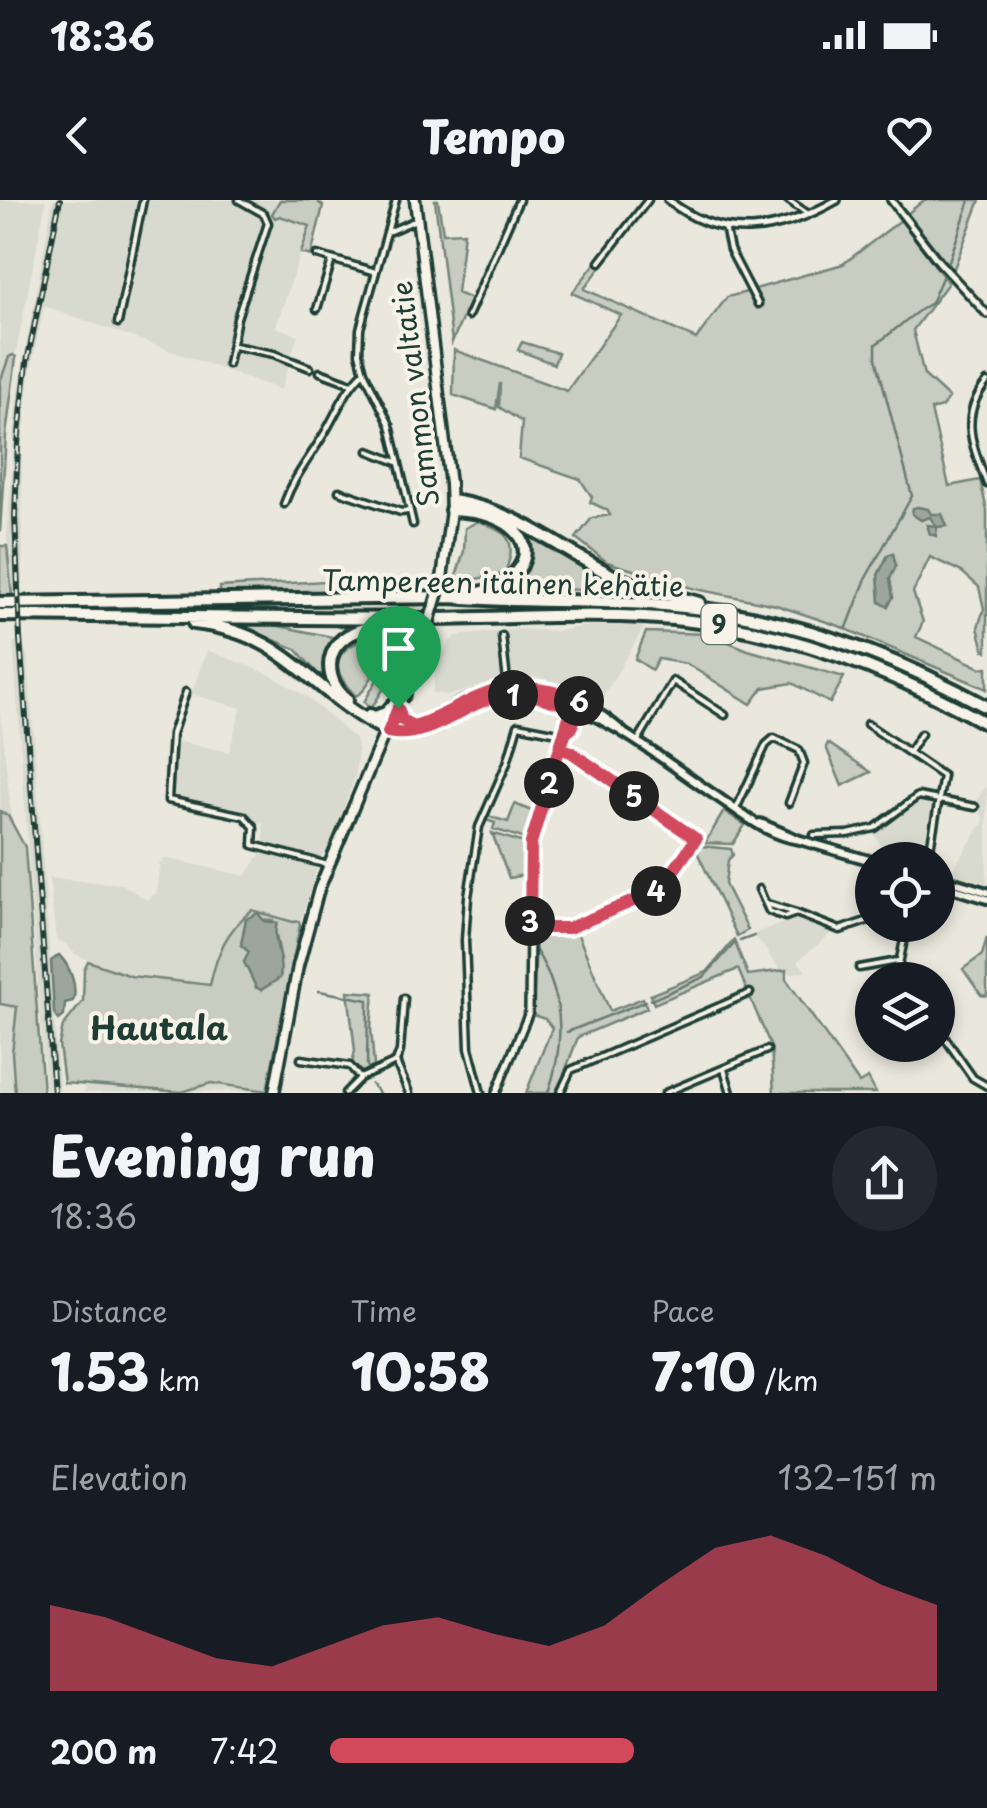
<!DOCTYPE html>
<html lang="en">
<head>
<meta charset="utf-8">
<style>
  body { margin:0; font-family:"Playpen Sans",sans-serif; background:#242831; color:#f1f3f6; height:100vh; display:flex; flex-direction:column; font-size:38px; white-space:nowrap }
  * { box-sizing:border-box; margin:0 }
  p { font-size:32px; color:#9ea1a6 }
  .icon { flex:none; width:55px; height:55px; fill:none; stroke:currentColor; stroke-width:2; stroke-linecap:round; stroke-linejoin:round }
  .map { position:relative; height:893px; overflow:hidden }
  .sheet { display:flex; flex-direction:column; background:#171b24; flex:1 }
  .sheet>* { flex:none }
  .fabs { position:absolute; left:855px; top:642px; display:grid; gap:20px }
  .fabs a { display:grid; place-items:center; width:100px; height:100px; border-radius:50%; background:#171b24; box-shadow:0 5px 15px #0003; font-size:50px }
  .pin { position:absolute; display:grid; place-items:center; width:85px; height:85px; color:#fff; margin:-102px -42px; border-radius:50% 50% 50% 0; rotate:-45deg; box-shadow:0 0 10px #0007 }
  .pin .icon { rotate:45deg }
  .km { position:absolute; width:50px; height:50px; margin:-25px; border-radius:50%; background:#222; color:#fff; font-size:28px; line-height:50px; text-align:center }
  .round { display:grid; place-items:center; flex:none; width:105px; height:105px; border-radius:52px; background:#242831 }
  .headline { display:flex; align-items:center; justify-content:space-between; height:170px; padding:0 50px }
  h1 { font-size:55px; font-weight:800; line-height:75px }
  .figures { display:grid; grid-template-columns:repeat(3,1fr); gap:15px; height:170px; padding:10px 50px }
  .figures div { display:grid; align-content:center }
  .figures b { font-size:50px; font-weight:800 }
  .figures small { font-size:28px; font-weight:400 }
  .figures p { font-size:28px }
  .chart { height:280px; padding:20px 50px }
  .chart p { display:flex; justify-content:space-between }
  .chart svg { width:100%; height:180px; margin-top:10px; fill:#d1495b; opacity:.7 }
  ul { padding:0 50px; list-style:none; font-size:32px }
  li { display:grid; grid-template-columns:160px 120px 1fr; align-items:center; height:75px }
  li i { height:25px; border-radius:12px; background:#d1495b }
  .status { display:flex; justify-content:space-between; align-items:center; height:70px; padding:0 50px; background:#171b24; direction:ltr }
  .status svg { height:28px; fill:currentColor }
  header { display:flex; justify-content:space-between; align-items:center; height:130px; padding:0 50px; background:#171b24; font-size:45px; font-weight:800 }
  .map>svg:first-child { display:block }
  .built { fill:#d9dacf }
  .green { fill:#c8ccc1; stroke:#74847a; stroke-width:2.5; fill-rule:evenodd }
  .water { fill:#9ca69c; stroke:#6a7c72; stroke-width:2.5 }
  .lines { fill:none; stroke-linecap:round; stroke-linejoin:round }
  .stream { stroke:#6a7c72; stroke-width:2.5 }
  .minor-casing { stroke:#1f3d34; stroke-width:11 }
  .tertiary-casing { stroke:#1f3d34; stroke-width:12 }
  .secondary-casing { stroke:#1f3d34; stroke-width:14 }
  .primary-casing { stroke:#1f3d34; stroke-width:15 }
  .motorway-casing { stroke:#1f3d34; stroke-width:18 }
  .minor { stroke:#f7f3e8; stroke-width:4 }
  .tertiary { stroke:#f7f3e8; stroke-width:5 }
  .secondary { stroke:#f7f3e8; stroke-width:6 }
  .primary { stroke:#f7f3e8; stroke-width:8 }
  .motorway { stroke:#f7f3e8; stroke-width:10 }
  .rail-casing { stroke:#1f3d34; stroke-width:6 }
  .rail { stroke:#f7f3e8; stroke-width:2.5; stroke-dasharray:8; stroke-linecap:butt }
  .primary-bridge-casing { stroke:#1f3d34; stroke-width:15; stroke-linecap:butt }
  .primary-bridge { stroke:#f7f3e8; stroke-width:8 }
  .route-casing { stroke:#fff; stroke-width:20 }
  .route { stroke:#d1495b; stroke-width:12 }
  .labels { text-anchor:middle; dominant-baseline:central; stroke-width:8; stroke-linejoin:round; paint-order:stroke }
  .shield { fill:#f7f3e8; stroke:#60746a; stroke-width:2.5 }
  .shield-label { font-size:25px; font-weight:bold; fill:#1f3d34 }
  .street-label { font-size:28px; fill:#1f3d34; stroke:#f7f3e8 }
  .quarter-label { font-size:32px; font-weight:bold; fill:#1f3d34; stroke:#f7f3e8 }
</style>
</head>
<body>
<div class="status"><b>18:36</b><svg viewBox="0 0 49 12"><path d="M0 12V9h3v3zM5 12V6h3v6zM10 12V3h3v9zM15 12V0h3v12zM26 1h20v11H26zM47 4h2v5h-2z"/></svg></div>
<header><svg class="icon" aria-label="back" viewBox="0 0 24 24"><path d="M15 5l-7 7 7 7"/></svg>Tempo<svg class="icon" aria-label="heart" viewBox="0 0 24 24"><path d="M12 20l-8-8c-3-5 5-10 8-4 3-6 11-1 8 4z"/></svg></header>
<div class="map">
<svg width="987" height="893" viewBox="0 0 987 893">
  <rect width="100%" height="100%" fill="#eae8dd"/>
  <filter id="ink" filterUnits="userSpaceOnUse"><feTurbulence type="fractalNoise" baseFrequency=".01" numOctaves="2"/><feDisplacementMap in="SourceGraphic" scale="20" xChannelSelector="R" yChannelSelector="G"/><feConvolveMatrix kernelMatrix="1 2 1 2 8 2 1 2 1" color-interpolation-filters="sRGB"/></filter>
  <g filter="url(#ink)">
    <path class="built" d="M0 0H46L8 194H0Z
      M53 0H137L111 125 121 129 148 0H280L272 13 310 26 276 127 298 135 281 190 44 106 30 175 22 249 23 384 19 385V396H12L8 381 7 337 16 203Z
      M587 426H645L598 505 565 486 546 479 524 476 498 480 450 495 432 493 436 467 450 441 457 436 519 429 559 431Z
      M22 439 28 458 60 893H46L13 443Z
      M207 450 271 475 306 496 355 539 358 549 355 577 328 650 322 656 315 658 264 644 263 623 171 598 176 541 229 552 241 508 191 494Z
      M0 510 25 739 31 893H0Z
      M987 585V683L950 673 984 621 976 601Z
      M916 600 932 605 921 658 887 657 873 632Z
      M262 651 317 667 302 717 293 722 252 710 219 748 210 785 114 772 75 754 65 743 56 740 49 678 122 684 147 700 156 692 160 662 166 658 246 676Z
      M804 718 835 730 798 761 806 772 783 774 754 734 793 719Z
      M210 883 267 891 85 893 84 885 182 892Z"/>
    <path class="green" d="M280 0H320L319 3 323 6 311 56 301 53 310 26 280 16 275 18 272 14Z
      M435 0H438L443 33 464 32 457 93 471 99 452 142Z
      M924 0H980L953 71 907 14Z
      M901 20 948 83 913 130 924 175 949 198 942 207 931 210 949 286 980 280 987 311V451L984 450 978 427 984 409 979 387 962 372 930 357 913 392 923 422 916 437 981 468 987 467V489L839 426 776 405 696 389 607 362 576 338 592 318 610 315 607 310 590 302 592 297 580 279 519 258 522 222 499 207 500 183 496 209 453 195 454 150 567 191 621 115 572 93 597 61 603 64 584 89 696 139 727 97 747 92 755 107 762 103 755 89 843 64Z
      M522 142 558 153 554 164 518 150Z
      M13 155 16 157 6 235 0 332V182L9 157Z
      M479 321C511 332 518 344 504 374L454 383 464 351 465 328Z
      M532 332 569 359 616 386V390L512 389 528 370Z
      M0 346H7L12 396H0Z
      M325 381 326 391 220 393V387Z
      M269 424 332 437 325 458 324 474H318L296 449 238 425Z
      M646 432 709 434 748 450 844 477 830 503 792 483 763 488 751 504 687 464 658 459 652 470 635 459Z
      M383 434 412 436 414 440 371 509 364 502 395 449 386 447C372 454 368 461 372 477L363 491 356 496C319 460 344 443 383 434Z
      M828 543 871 572 842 586 826 547Z
      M515 604 534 612 526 639 493 629 495 623 486 620 488 616 508 622Z
      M0 611 8 616 25 647 43 893H15L12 853 17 807 0 804Z
      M724 611 745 625 733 644 705 643Z
      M492 633 524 643V675L509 678Z
      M700 646 731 649 733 655 728 660 725 684 748 730 737 736 698 654 697 648Z
      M252 710 293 722 299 721 300 725 267 891 211 883 182 892 64 883 59 845 63 826 83 801 84 769 88 761 131 776 210 785C217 753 226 731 252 710ZM246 719 273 720 281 760 256 787 249 752 241 745Z
      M576 730 610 811 643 798 647 808 578 837 557 893H526L552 828 545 819 533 815 536 735Z
      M987 737V796L981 795 963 769 982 755Z
      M734 740 748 775 786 770V779L859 883 868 878 876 893H774L771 847 738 769 654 804 650 795 707 772Z
      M348 791 374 793 371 828 374 866 362 872 352 863 355 851Z"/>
    <path class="water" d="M918 307 928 309 931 314H942L947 326 937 327 936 336 930 334 927 325 936 326 930 317 921 320 912 314 913 308Z
      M893 353 896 366 890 379 893 397 888 407 880 402 878 375 888 355Z
      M258 713 264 721 277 723C271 740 284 758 280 778L261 790 256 787 244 762 249 752 241 745 246 719Z
      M59 755C70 766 78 787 73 801L65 803 64 816 59 820 54 813 51 761Z"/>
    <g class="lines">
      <path class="stream" d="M948 64 970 0
        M846 430 867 376 912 296 876 158V144C895 131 911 114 931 103L944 73
        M740 741 754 736
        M536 751C565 796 565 844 548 893
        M319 791 368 800 367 866
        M651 800 704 777 734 744
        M567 832 646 801
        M371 884 379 893"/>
      <defs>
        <path id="minor" d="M396 0 360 129 359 153 364 172 390 225 413 324
          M788 0 808 14
          M725 27 730 50 758 104
          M388 32 416 20
          M317 55 376 72
          M600 62 648 0
          M317 109 332 60
          M468 116 519 0
          M118 123 143 0
          M234 146 274 154 310 168
          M228 164 237 118 268 23 264 14 239 0
          M320 172 352 184
          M369 251 397 262
          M987 284C973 246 958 217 987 182
          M339 291 401 312 408 311
          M284 304C294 276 310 258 324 234 337 213 345 189 364 172
          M502 436 508 490
          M186 492 172 534 168 600 244 616 254 627 253 645 328 665
          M867 524 943 576 928 660
          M637 542 673 481 725 515
          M909 552 921 534
          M736 609 766 545 774 538 799 550 804 563 789 603
          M814 635 848 634 875 628 918 596 975 607
          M923 660 928 645
          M759 689 769 711 785 717 796 713 840 730 872 719
          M767 704 796 713
          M530 728 569 727 655 692 696 639 571 552 560 548
          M859 768 898 761
          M903 780 898 769 907 725
          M938 828 973 878 987 886
          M301 859 350 866 360 878
          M396 862 409 893
          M724 869 731 893
          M345 893 360 878 396 862 400 851 404 798
          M481 893 469 848 465 740 468 697 479 627 507 563 518 525 563 534
          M560 893 571 870 750 793
          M665 893 767 850"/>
        <path id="tertiary" d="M668 0C724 45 780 32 837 0
          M891 0 939 62 987 114
          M567 533 572 528 579 509
          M496 893 529 812 531 643 573 507"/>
        <path id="secondary" d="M398 509 402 521 412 526
          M391 525C421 531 438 514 463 501 519 474 578 492 623 532
          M388 531C421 539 438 521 466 507 491 494 520 491 548 498 608 514 668 564 719 598 745 616 769 636 800 640
          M760 623 800 640 872 661
          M938 677 987 692
          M938 684 987 699"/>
        <path id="primary" d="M415 0 450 284 451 310 442 379
          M274 893 298 766 319 689 424 439"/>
        <path id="motorway" d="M452 301C515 311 550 342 604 371 634 388 667 394 699 403
          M451 310C470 311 491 313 507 324 548 352 510 390 473 394
          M0 403 451 397C525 403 600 399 674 406 784 415 891 454 987 507
          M0 415C141 417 283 418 424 419 497 419 570 413 644 417 767 422 881 464 987 524
          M194 423C291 433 310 495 388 531
          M347 500C324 480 323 447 353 433 368 426 386 426 402 424
          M370 515 391 525
          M375 517 386 513 404 494"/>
      </defs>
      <use href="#minor" class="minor-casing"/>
      <use href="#tertiary" class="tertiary-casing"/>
      <use href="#secondary" class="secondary-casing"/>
      <use href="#primary" class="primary-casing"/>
      <use href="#motorway" class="motorway-casing"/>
      <use href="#minor" class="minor"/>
      <use href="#tertiary" class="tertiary"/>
      <use href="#secondary" class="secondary"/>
      <use href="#primary" class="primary"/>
      <use href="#motorway" class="motorway"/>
      <defs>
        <path id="rail" d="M54 893 20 438 15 316 18 243 27 162 60 0"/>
      </defs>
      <use href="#rail" class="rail-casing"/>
      <use href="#rail" class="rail"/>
      <defs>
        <path id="primary-bridge" d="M424 439 442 379"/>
      </defs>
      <use href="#primary-bridge" class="primary-bridge-casing"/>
      <use href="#primary-bridge" class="primary-bridge"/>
    </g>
  </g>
  <g class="lines" filter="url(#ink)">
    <defs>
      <path id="route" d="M398 508 402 520 413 526C448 517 469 495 508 488V495H532L572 507 531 643 530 728H569L655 692 667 680 696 639 571 552 560 548 566 533 572 528 579 501C556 490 533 487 508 488V495C464 499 434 541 388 532L398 508"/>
    </defs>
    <use href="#route" class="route-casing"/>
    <use href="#route" class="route"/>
  </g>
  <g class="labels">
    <rect class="shield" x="701.5" y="404" width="35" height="40" rx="8"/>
    <g class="shield-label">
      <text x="719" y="424">9</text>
    </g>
    <g class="street-label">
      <text transform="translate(414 194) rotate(-97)">Sammon valtatie</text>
      <text transform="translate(503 382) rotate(1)">Tampereen itäinen kehätie</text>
    </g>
    <g class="quarter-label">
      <text x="159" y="827">Hautala</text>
    </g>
  </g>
</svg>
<div class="fabs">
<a><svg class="icon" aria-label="locate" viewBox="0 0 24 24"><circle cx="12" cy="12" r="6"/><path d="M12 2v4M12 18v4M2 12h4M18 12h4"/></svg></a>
<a><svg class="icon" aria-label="layers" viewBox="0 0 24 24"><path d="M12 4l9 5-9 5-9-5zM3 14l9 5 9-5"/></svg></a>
</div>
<div class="pin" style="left:398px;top:508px;background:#1e9e55"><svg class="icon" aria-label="arrive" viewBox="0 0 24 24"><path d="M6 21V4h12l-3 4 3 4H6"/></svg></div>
<b class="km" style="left:513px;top:495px">1</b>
<b class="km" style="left:549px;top:583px">2</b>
<b class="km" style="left:530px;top:721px">3</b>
<b class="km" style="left:656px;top:691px">4</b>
<b class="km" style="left:634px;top:596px">5</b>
<b class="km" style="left:579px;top:501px">6</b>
</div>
<section class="sheet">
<div class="headline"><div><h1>Evening run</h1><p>18:36</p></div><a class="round"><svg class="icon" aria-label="share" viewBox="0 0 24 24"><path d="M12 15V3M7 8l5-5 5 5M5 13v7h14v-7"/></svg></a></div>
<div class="figures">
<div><p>Distance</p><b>1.53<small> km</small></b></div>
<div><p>Time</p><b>10:58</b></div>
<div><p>Pace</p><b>7:10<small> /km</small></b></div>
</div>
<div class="chart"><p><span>Elevation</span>132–151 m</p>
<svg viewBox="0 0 160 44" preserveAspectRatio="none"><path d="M0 44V23L10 26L20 31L30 36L40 38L50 33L60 28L70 26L80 30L90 33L100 28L110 18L120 9L130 6L140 11L150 18L160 23V44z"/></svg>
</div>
<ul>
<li><b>200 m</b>7:42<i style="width:50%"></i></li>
</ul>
</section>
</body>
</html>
